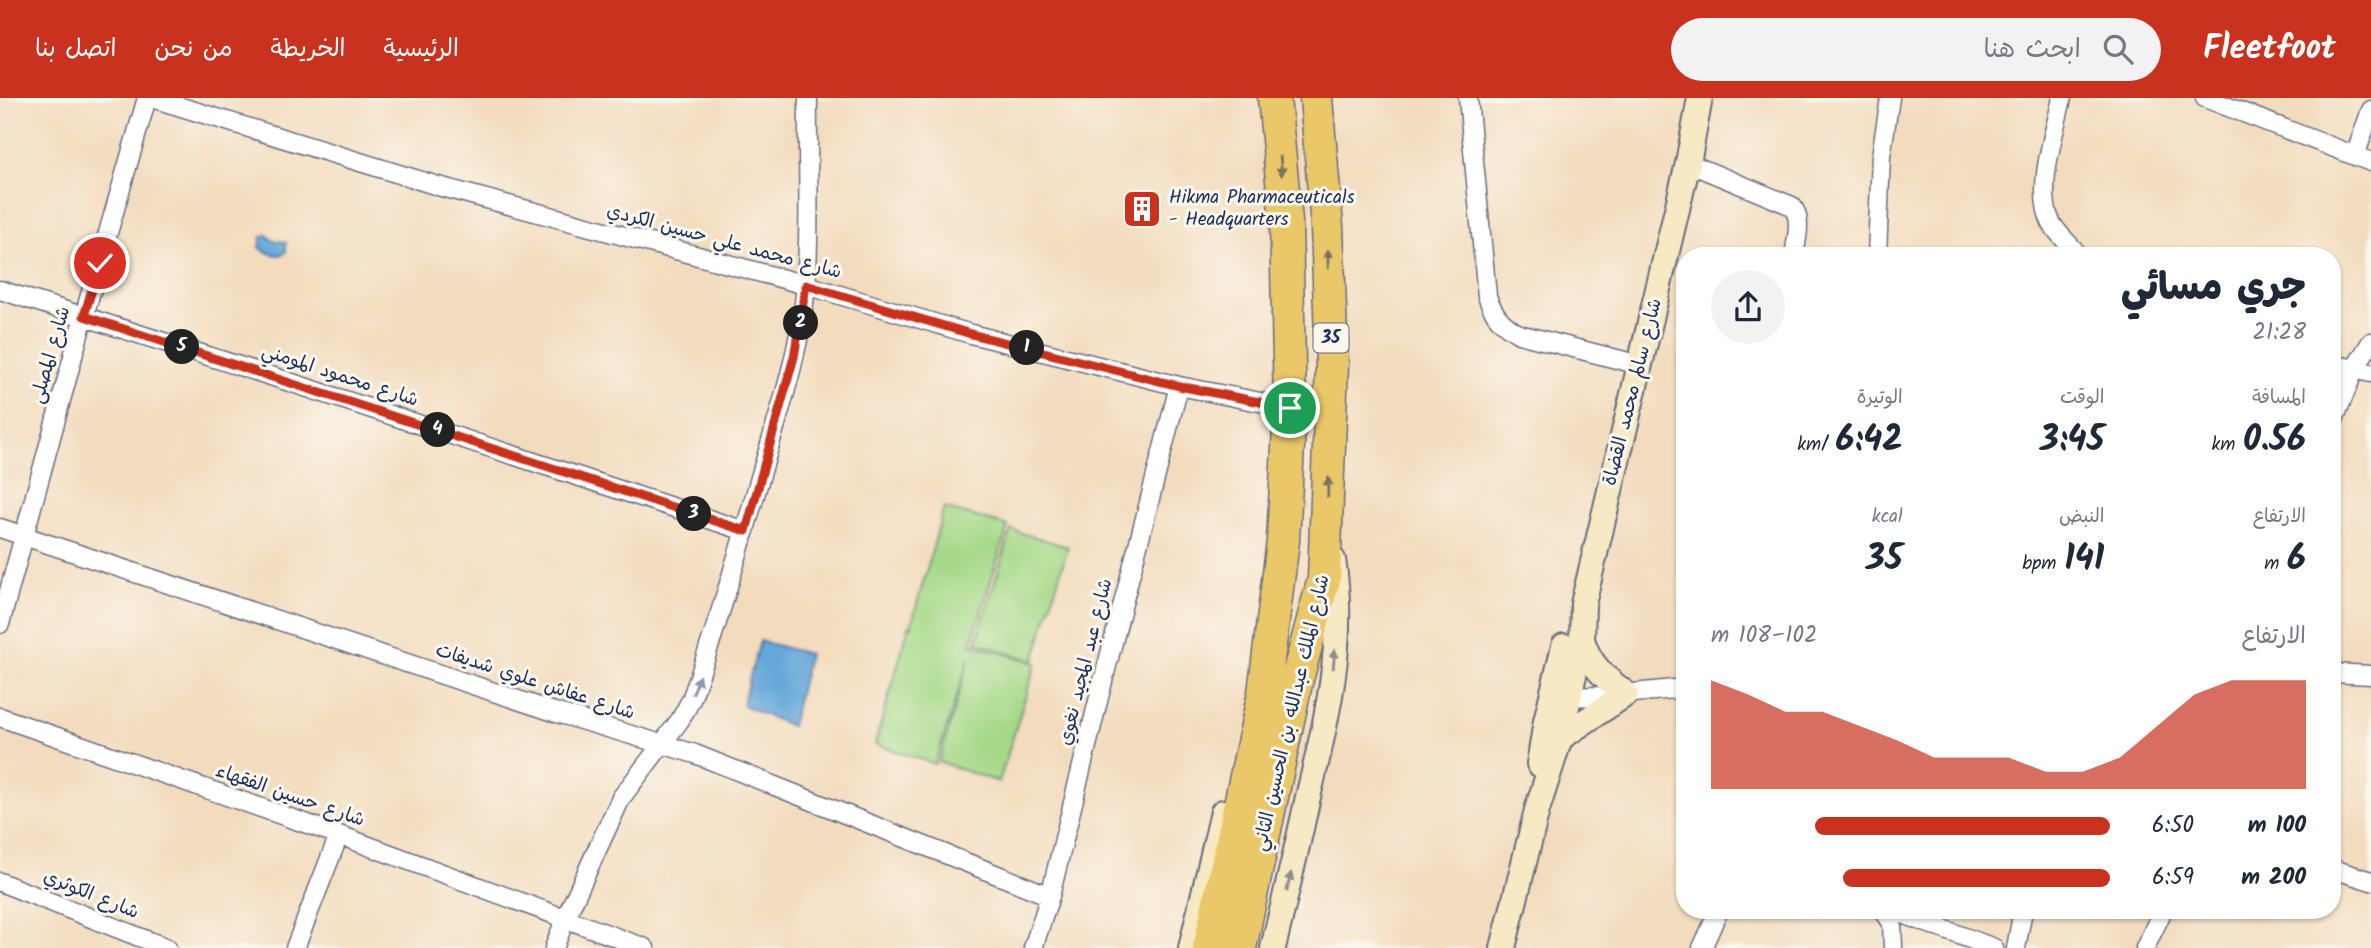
<!DOCTYPE html>
<html lang="ar">
<head>
<meta charset="utf-8">
<style>
  body { margin:0; font-family:Kalam,"Playpen Sans Arabic",sans-serif; background:#f2f2f3; color:#1f2937; direction:rtl; height:100vh; display:flex; flex-direction:column; font-size:26px; white-space:nowrap }
  * { box-sizing:border-box; margin:0 }
  p { font-size:23px; color:#747a83 }
  .icon { flex:none; width:38px; height:38px; fill:none; stroke:currentColor; stroke-width:2; stroke-linecap:round; stroke-linejoin:round }
  .map { position:relative; flex:1; overflow:hidden; direction:ltr }
  .panel { position:absolute; left:1676px; top:149px; width:665px; height:672px; display:flex; flex-direction:column; background:#fff; border-radius:28px; box-shadow:0 2px 5px #0004; direction:rtl }
  .panel>* { flex:none }
  .pin { position:absolute; display:grid; place-items:center; width:60px; height:60px; color:#fff; margin:-30px; border:4px solid #fff; border-radius:50%; box-shadow:0 2px 7px #0007 }
  .km { position:absolute; width:35px; height:35px; margin:-18px; border-radius:50%; background:#222; color:#fff; font-size:19px; line-height:35px; text-align:center }
  .round { display:grid; place-items:center; flex:none; width:74px; height:74px; border-radius:37px; background:#f2f2f3 }
  .overview { display:flex; align-items:center; justify-content:space-between; height:119px; padding:0 35px }
  h1 { font-size:38px; font-weight:800; line-height:52px }
  .stats { display:grid; grid-template-columns:repeat(3,1fr); gap:10px; height:119px; padding:7px 35px }
  .stats div { display:grid; align-content:center }
  .stats b { font-size:35px; font-weight:800 }
  .stats small { font-size:19px; font-weight:400 }
  .stats p { font-size:19px }
  .chart { height:196px; padding:14px 35px }
  .chart p { display:flex; justify-content:space-between }
  .chart svg { width:100%; height:126px; margin-top:7px; fill:#c8321e; opacity:.7 }
  ul { padding:0 35px; list-style:none; font-size:23px }
  li { display:grid; grid-template-columns:112px 84px 1fr; align-items:center; height:52px }
  li i { height:18px; border-radius:9px; background:#c8321e }
  header { display:flex; align-items:center; gap:42px; box-sizing:border-box; height:98px; padding:0 35px; background:#c8321e; color:#fff }
  header strong { font-size:33px }
  nav { display:flex; gap:38px; margin-inline-start:auto; font-size:24px }
  .search { width:490px; height:63px; background:#f2f2f3; display:flex; align-items:center; gap:18px; box-sizing:border-box; padding:0 24px; border-radius:38px; color:#747a83; font-size:26px }
  .map>svg:first-child { display:block }
  .green { fill:#a5d988; stroke:#608473; stroke-width:2 }
  .water { fill:#65a7d9; stroke:#406b9c; stroke-width:2 }
  .lines { fill:none; stroke-linecap:round; stroke-linejoin:round }
  .street-casing { stroke:#676c80; stroke-width:21 }
  .secondary-casing { stroke:#676c80; stroke-width:28 }
  .highway-casing { stroke:#676c80; stroke-width:35 }
  .street { stroke:#fff; stroke-width:18 }
  .secondary { stroke:#f7e9c3; stroke-width:24 }
  .highway { stroke:#eac769; stroke-width:32 }
  .oneway { fill:#787363 }
  .oneway2 { fill:#898c90 }
  .oneway3 { fill:#8d97ae }
  .route-casing { stroke:#fff; stroke-width:14 }
  .route { stroke:#c8321e; stroke-width:9 }
  .labels { text-anchor:middle; dominant-baseline:central; stroke-width:6; stroke-linejoin:round; paint-order:stroke }
  .shield { fill:#fbf7ec; stroke:#5e6b89; stroke-width:2 }
  .shield-label { font-size:18px; font-weight:bold; fill:#1b2f5e }
  .poi-label { font-size:19px; fill:#1b2f5e; stroke:#fbf7ec; text-anchor:start }
  .street-label { font-size:19px; fill:#1b2f5e; stroke:#fbf7ec }
</style>
</head>
<body>
<header>
<strong>Fleetfoot</strong>
<div class="search"><svg class="icon" aria-label="search" viewBox="0 0 24 24"><circle cx="10" cy="10" r="6"/><path d="M15 15l6 6"/></svg>ابحث هنا</div>
<nav><a>الرئيسية</a><a>الخريطة</a><a>من نحن</a><a>اتصل بنا</a></nav>
</header>
<div class="map">
<svg width="2371" height="850" viewBox="0 0 2371 850">
  <rect width="100%" height="100%" fill="#fbf7ec"/>
  <filter id="ink" filterUnits="userSpaceOnUse"><feTurbulence type="fractalNoise" baseFrequency=".0143" numOctaves="2"/><feDisplacementMap in="SourceGraphic" scale="14" xChannelSelector="R" yChannelSelector="G"/><feConvolveMatrix kernelMatrix="1 2 1 2 8 2 1 2 1" color-interpolation-filters="sRGB"/></filter>
  <filter id="wash" filterUnits="userSpaceOnUse"><feTurbulence type="fractalNoise" baseFrequency=".00686" numOctaves="4" result="noise"/><feDisplacementMap in="SourceGraphic" scale="28" xChannelSelector="R" yChannelSelector="G"/><feGaussianBlur stdDeviation="1.57" result="paint"/><feColorMatrix in="noise" values="0 0 0 0 0 0 0 0 0 0 0 0 0 0 0 0 0 1.4 0 .05"/><feComposite in="paint" operator="in"/></filter>
  <g filter="url(#wash)">
    <rect width="100%" height="100%" fill="#f3dcbe"/>
    <path class="green" d="M944 410 1008 428 971 546 1036 565 999 684 939 664 969 560 935 666 875 646 909 528 913 529 911 528Z
      M1011 432 1068 449 1034 563 976 544Z"/>
    <path class="water" d="M267 137 272 142 286 144V154L281 157C273 157 265 155 260 149L262 138Z
      M760 543 809 556 791 628 742 607Z"/>
  </g>
  <g filter="url(#ink)">
    <g class="lines">
      <defs>
        <path id="street" d="M152 0 438 88 806 187 971 236 1179 288 1290 310
          M1468 0 1487 198C1494 217 1501 226 1519 236L1640 267
          M2062 0C2055 34 2035 92 2051 124 2057 136 2071 147 2079 158
          M2205 0 2371 64
          M2355 58 2371 12
          M1688 65 1792 108C1803 121 1796 142 1794 158
          M1877 158 1881 58 1890 0
          M0 192 274 279 745 433
          M2333 266 2371 275
          M2333 324 2355 270 2371 244
          M0 430 554 614 695 656 1050 798
          M0 526 84 218 147 0
          M2333 575 2371 577
          M1559 599 1602 598 1685 590
          M0 619 339 737 645 850
          M2333 771 2371 783
          M0 784 167 850
          M1883 812 1892 825 1893 850
          M1892 812 1994 850
          M295 850 339 737
          M554 850 566 819 621 700 680 622 691 602C718 526 740 449 762 373 780 312 801 250 806 186 811 125 807 62 808 0
          M1033 850 1050 798 1102 587 1179 288
          M1702 850 1719 812
          M2016 850 2023 812
          M2145 850 2163 812"/>
        <path id="secondary" d="M1560 640 1626 596C1605 580 1589 567 1582 541
          M1539 666 1546 623 1564 548
          M1191 850 1223 714
          M1273 850C1285 800 1297 750 1308 699 1327 622 1346 542 1333 462
          M1503 850 1537 712 1560 640 1582 541 1583 506 1688 65 1700 0"/>
        <path id="highway" d="M1209 850 1264 595 1283 443 1290 310 1286 123 1274 0
          M1240 850 1296 585 1324 481 1332 267 1327 129 1316 0"/>
      </defs>
      <use href="#street" class="street-casing"/>
      <use href="#secondary" class="secondary-casing"/>
      <use href="#highway" class="highway-casing"/>
      <use href="#street" class="street"/>
      <use href="#secondary" class="secondary"/>
      <use href="#highway" class="highway"/>
    </g>
    <defs><path id="oneway-solid" d="M-6-.8H1V-3.2L6.5 0L1 3.2V.8H-6Z" transform="scale(1.75)"/></defs>
    <g class="oneway">
      <use href="#oneway-solid" transform="translate(1281 68) rotate(85)"/>
      <use href="#oneway-solid" transform="translate(1328 161) rotate(-92)"/>
      <use href="#oneway-solid" transform="translate(1328 389) rotate(-88)"/>
    </g>
    <g class="oneway2">
      <use href="#oneway-solid" transform="translate(1334 561) rotate(-85)"/>
      <use href="#oneway-solid" transform="translate(1289 784) rotate(-77)"/>
    </g>
    <use class="oneway3" href="#oneway-solid" transform="translate(696 587) rotate(-70)"/>
  </g>
  <g class="lines" filter="url(#ink)">
    <defs>
      <path id="route" d="M100 165 84 218 746 433 794 259 806 187 971 236 1179 288 1290 310"/>
    </defs>
    <use href="#route" class="route-casing"/>
    <use href="#route" class="route"/>
  </g>
  <defs>
    <symbol id="building-square" viewBox="-11 -11 22 22"><rect x="-9" y="-9" width="18" height="18" rx="4" fill="#c8321e" stroke="#fbf7ec"/><path d="M-4-6H4V6H1V3H-1V6H-4ZM-2.5-4.3h1.7v1.8h-1.7ZM.8-4.3h1.7v1.8H.8ZM-2.5-1h1.7V.8h-1.7ZM.8-1h1.7V.8H.8Z" fill="#fff"/></symbol>
  </defs>
  <g fill-rule="evenodd">
    <use href="#building-square" x="1120" y="89" width="44" height="44"/>
  </g>
  <g class="labels">
    <rect class="shield" x="1313.5" y="225.5" width="35" height="29" rx="5"/>
    <g class="shield-label">
      <text x="1331" y="240">35</text>
    </g>
    <g class="poi-label">
      <text x="1169" y="100">Hikma Pharmaceuticals<tspan x="1169" dy="22">- Headquarters</tspan></text>
    </g>
    <g class="street-label">
      <text transform="translate(724 144) rotate(15)">شارع محمد علي حسين الكردي</text>
      <text transform="translate(51 257) rotate(-74)">شارع المصلى</text>
      <text transform="translate(340 278) rotate(18)">شارع محمود المومني</text>
      <text transform="translate(1633 294) rotate(-76)">شارع سالم محمد القضاة</text>
      <text transform="translate(1086 564) rotate(-76)">شارع عبد المجيد نغوي</text>
      <text transform="translate(535 584) rotate(18)">شارع عفاش علوي شديفات</text>
      <text transform="translate(1292 615) rotate(-77)">شارع الملك عبدالله بن الحسين الثاني</text>
      <text transform="translate(290 698) rotate(19)">شارع حسين الفقهاء</text>
      <text transform="translate(91 797) rotate(22)">شارع الكوثري</text>
    </g>
  </g>
</svg>
<div class="pin" style="left:1290px;top:310px;background:#1e9e55"><svg class="icon" aria-label="arrive" viewBox="0 0 24 24"><path d="M6 21V4h12l-3 4 3 4H6"/></svg></div>
<div class="pin" style="left:100px;top:165px;background:#d93025"><svg class="icon" aria-label="check" viewBox="0 0 24 24"><path d="M5 12l5 5 9-10"/></svg></div>
<b class="km" style="left:1027px;top:250px">1</b>
<b class="km" style="left:801px;top:225px">2</b>
<b class="km" style="left:694px;top:416px">3</b>
<b class="km" style="left:438px;top:332px">4</b>
<b class="km" style="left:182px;top:249px">5</b>
<section class="panel">
<div class="overview"><div><h1>جري مسائي</h1><p>21:28</p></div><a class="round"><svg class="icon" aria-label="share" viewBox="0 0 24 24"><path d="M12 15V3M7 8l5-5 5 5M5 13v7h14v-7"/></svg></a></div>
<div class="stats">
<div><p>المسافة</p><b>0.56<small> km</small></b></div>
<div><p>الوقت</p><b>3:45</b></div>
<div><p>الوتيرة</p><b>6:42<small> /km</small></b></div>
</div>
<div class="stats">
<div><p>الارتفاع</p><b>6<small> m</small></b></div>
<div><p>النبض</p><b>141<small> bpm</small></b></div>
<div><p>kcal</p><b>35</b></div>
</div>
<div class="chart"><p><span>الارتفاع</span>102–108 m</p>
<svg viewBox="0 0 160 44" preserveAspectRatio="none"><path d="M0 44V6L10 11L20 17L30 17L40 22L50 27L60 33L70 33L80 33L90 38L100 38L110 33L120 22L130 11L140 6L150 6L160 6V44z"/></svg>
</div>
<ul>
<li><b>100 m</b>6:50<i style="width:74%"></i></li>
<li><b>200 m</b>6:59<i style="width:67%"></i></li>
</ul>
</section>
</div>
</body>
</html>
